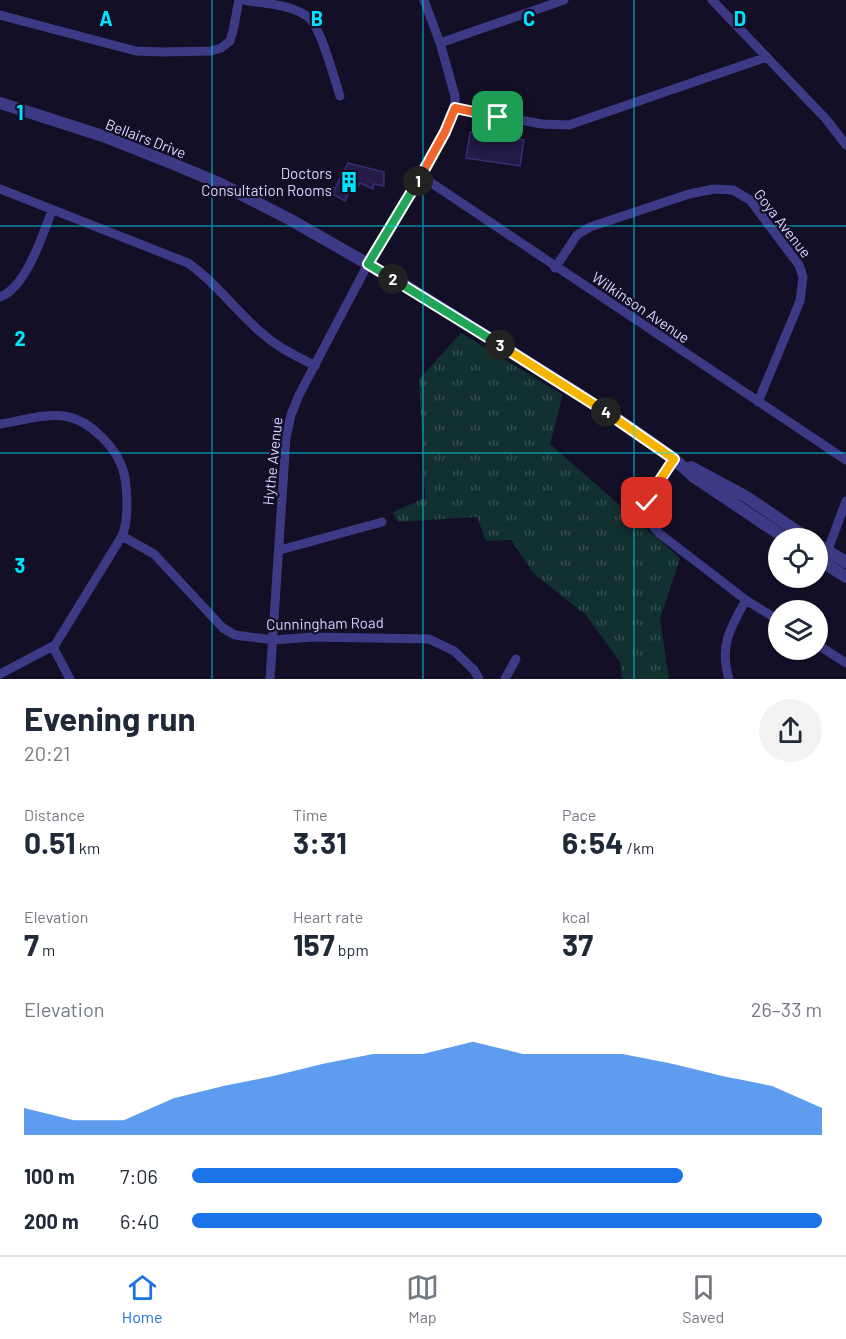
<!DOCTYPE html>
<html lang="en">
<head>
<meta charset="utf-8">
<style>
  body { margin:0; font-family:Barlow,sans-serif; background:#f2f2f3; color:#1f2937; height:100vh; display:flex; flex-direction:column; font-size:22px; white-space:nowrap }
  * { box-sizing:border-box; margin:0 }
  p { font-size:20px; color:#747a83 }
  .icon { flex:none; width:33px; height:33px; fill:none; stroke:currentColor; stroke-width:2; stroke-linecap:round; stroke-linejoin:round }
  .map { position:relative; height:679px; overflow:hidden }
  .panel { display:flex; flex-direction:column; background:#fff; flex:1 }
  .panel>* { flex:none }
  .fabs { position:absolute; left:768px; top:528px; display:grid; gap:12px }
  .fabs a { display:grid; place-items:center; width:60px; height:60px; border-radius:50%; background:#fff; box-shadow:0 2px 4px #0004; font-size:30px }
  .pin { position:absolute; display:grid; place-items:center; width:51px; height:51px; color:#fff; margin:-26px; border-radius:12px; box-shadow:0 3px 9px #0006 }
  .km { position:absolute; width:30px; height:30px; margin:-15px; border-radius:50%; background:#222; color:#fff; font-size:16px; line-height:30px; text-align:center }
  .round { display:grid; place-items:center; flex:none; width:63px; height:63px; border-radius:32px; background:#f2f2f3 }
  .headline { display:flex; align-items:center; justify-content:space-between; height:102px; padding:0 24px }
  h1 { font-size:33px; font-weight:700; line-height:45px }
  .metrics { display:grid; grid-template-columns:repeat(3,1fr); gap:9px; height:102px; padding:6px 24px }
  .metrics div { display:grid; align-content:center }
  .metrics b { font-size:30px; font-weight:700 }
  .metrics small { font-size:16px; font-weight:400 }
  .metrics p { font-size:16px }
  .chart { height:168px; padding:12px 24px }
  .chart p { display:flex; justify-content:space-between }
  .chart svg { width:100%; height:108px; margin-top:6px; fill:#1a73e8; opacity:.7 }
  ul { padding:0 24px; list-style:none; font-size:20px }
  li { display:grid; grid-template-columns:96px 72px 1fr; align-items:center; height:45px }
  li i { height:15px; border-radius:8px; background:#1a73e8 }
  .tabs { display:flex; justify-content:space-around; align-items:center; height:84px; border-top:2px solid #e0e1e3; background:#fff; font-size:16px; color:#747a83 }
  .tabs a { display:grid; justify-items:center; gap:3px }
  .tabs .on { color:#1a73e8 }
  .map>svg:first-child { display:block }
  .park { fill:url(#park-tufts) }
  .building { fill:#241b47; stroke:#3b2d73; stroke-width:1.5 }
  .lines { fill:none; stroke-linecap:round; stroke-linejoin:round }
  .minor { stroke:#3d3a85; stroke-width:9 }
  .tertiary { stroke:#3d3a85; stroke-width:12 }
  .split-1-casing { stroke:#fff; stroke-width:12 }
  .split-2-casing { stroke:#fff; stroke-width:12 }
  .split-3-casing { stroke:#fff; stroke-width:12 }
  .split-4-casing { stroke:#fff; stroke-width:12 }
  .split-5-casing { stroke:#fff; stroke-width:12 }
  .split-1 { stroke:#f0652b; stroke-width:8 }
  .split-2 { stroke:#22a559; stroke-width:8 }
  .split-3 { stroke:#22a559; stroke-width:8 }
  .split-4 { stroke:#f5b400; stroke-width:8 }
  .split-5 { stroke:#f5b400; stroke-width:8 }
  .grid { fill:none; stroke:#00e5ff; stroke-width:1.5; stroke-opacity:0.55 }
  .labels { text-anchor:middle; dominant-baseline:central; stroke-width:4.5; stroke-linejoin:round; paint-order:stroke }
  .street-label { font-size:15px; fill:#d9d4ff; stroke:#130f26 }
  .poi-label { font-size:15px; fill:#d9d4ff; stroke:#130f26; text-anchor:end }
  .grid-label { font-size:20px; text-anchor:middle; font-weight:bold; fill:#00e5ff; stroke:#130f26; stroke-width:4.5; stroke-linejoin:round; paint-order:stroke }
</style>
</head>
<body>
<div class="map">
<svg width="846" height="679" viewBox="0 0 846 679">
  <defs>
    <pattern id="park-tufts" width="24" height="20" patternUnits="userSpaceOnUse" patternTransform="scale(1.5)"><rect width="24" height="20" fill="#12302f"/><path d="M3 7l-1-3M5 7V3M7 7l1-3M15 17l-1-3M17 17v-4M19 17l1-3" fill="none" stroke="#344d4e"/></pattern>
  </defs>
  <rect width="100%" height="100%" fill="#130f26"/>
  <path class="park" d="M461 333 563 395 550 444 680 558 660 619 669 679H622L620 662 586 615 534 574 511 540 486 541 477 517 398 522 393 512 425 498 419 379Z"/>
  <path class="building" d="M470 132 524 140 520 166 466 158Z
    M348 163 384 172V186L374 184 373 189 360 183 358 187 353 184 345 201 332 194Z"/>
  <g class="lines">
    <path class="minor" d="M244 0C264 4 292 4 308 17 321 27 334 78 340 96
      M712 0 826 119 846 145
      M0 15 136 51 162 52 211 51 221 48 230 41 233 31 239 0
      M440 43 564 0
      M455 108 542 124 569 125 767 57
      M421 176 846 460
      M0 189 188 263C217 283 236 312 263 334 278 348 297 356 315 366
      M555 268 577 235 590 227 689 194 714 189 733 190 750 200 799 265 803 277 800 301 758 402
      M0 297C26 288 43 234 52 210
      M0 424C22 421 48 412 69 417 91 422 115 447 122 467 128 483 129 521 122 536L55 645 0 674
      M674 459C657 484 632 507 660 534L746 600 778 620
      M122 536 154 554 223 628 235 635 274 640 312 637 429 639 454 651 474 670 479 679
      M280 550 382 522
      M826 555 846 501
      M818 645 846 663
      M53 647 70 679
      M270 679 286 438 291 415 299 395 368 264 445 132 455 108V96L440 43 424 0
      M505 679 516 659
      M729 679C719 646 730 628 746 600"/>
    <path class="tertiary" d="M0 103 103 136 171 163 219 183 291 220 408 287 571 389 628 426 674 459 694 477 785 538
      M691 467 745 496 807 538
      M818 545 846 562
      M818 559 846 577"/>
  </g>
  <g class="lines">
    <defs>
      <path id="split-1" d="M418 181 445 132 455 108 498 117"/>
      <path id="split-2" d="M393 279 368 264 418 181"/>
      <path id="split-3" d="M393 279 500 345"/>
      <path id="split-4" d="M500 345 606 412"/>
      <path id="split-5" d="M606 412 674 459 650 495 647 503"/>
    </defs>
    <use href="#split-1" class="split-1-casing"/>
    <use href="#split-2" class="split-2-casing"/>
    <use href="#split-3" class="split-3-casing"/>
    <use href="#split-4" class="split-4-casing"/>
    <use href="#split-5" class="split-5-casing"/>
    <use href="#split-1" class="split-1"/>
    <use href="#split-2" class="split-2"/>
    <use href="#split-3" class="split-3"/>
    <use href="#split-4" class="split-4"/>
    <use href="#split-5" class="split-5"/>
  </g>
  <path class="grid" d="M212 0V679M423 0V679M634 0V679M0 226H846M0 453H846"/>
  <defs>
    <symbol id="building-bare" viewBox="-9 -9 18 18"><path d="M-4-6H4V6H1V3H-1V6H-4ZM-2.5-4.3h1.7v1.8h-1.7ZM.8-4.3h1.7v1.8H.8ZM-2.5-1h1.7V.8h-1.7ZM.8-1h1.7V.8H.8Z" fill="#00e5ff" stroke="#130f26" stroke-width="2.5" paint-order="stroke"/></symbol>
  </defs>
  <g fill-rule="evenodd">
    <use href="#building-bare" x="334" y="167" width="30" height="30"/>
  </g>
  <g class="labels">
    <g class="street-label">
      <text transform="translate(146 138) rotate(21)">Bellairs Drive</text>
      <text transform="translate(783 223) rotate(52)">Goya Avenue</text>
      <text transform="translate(641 307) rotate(34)">Wilkinson Avenue</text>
      <text transform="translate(272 461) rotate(-84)">Hythe Avenue</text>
      <text transform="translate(325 623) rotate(-1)">Cunningham Road</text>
    </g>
    <g class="poi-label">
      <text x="332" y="173">Doctors<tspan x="332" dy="17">Consultation Rooms</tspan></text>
    </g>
  </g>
  <g class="grid-label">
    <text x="106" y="26">A</text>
    <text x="317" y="26">B</text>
    <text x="529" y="26">C</text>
    <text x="740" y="26">D</text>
    <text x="20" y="120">1</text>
    <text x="20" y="346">2</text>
    <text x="20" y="573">3</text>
  </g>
</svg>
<div class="fabs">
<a><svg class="icon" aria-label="locate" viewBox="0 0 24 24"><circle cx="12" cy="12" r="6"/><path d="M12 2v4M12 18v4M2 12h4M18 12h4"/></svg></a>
<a><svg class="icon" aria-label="layers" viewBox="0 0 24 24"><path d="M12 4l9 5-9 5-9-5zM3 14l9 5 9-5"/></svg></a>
</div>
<div class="pin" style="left:498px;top:117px;background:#1e9e55"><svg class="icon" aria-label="arrive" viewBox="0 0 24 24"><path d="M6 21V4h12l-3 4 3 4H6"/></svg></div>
<div class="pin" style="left:647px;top:503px;background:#d93025"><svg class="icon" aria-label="check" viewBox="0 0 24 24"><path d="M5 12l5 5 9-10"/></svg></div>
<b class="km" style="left:418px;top:181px">1</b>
<b class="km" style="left:393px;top:279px">2</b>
<b class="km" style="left:500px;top:345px">3</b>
<b class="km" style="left:606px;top:412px">4</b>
</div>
<section class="panel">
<div class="headline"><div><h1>Evening run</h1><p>20:21</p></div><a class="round"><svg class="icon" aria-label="share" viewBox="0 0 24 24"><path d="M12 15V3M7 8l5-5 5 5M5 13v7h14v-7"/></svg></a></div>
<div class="metrics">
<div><p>Distance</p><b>0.51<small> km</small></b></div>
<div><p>Time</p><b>3:31</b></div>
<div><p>Pace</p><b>6:54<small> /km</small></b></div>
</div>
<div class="metrics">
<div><p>Elevation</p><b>7<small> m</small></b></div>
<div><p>Heart rate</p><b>157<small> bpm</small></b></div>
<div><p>kcal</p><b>37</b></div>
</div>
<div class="chart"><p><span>Elevation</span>26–33 m</p>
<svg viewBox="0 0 160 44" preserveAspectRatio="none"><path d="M0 44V33L10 38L20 38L30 29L40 24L50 20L60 15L70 11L80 11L90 6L100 11L110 11L120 11L130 15L140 20L150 24L160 33V44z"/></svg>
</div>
<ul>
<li><b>100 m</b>7:06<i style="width:78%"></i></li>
<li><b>200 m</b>6:40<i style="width:100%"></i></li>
</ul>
</section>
<nav class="tabs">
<a class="on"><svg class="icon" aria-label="home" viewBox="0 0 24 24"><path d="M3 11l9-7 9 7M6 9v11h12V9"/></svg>Home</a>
<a><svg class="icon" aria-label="map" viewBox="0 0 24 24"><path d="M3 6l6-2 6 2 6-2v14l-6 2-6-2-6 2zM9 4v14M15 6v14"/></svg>Map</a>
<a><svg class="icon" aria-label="saved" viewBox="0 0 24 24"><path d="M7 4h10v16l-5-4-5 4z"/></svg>Saved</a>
</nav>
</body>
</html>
